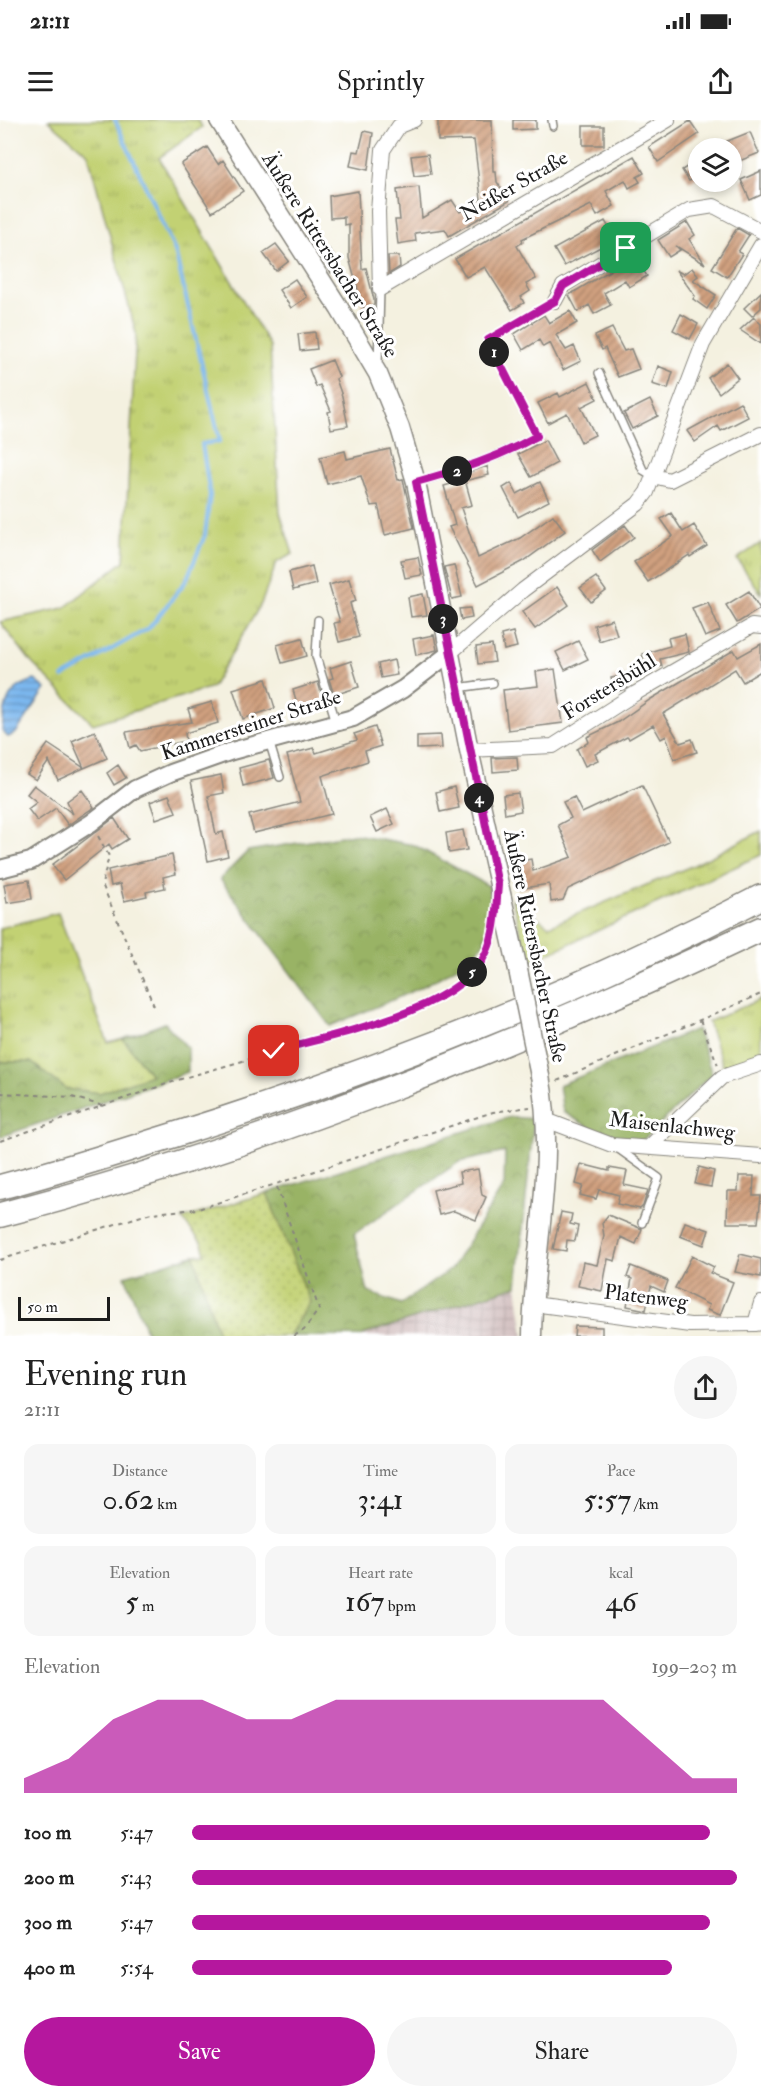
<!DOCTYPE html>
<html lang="en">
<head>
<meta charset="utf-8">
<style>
  body { margin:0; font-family:"IM FELL Double Pica",serif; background:#f6f6f6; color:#222; height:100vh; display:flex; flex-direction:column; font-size:22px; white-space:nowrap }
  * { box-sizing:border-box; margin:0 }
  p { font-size:20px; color:#767676 }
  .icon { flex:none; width:33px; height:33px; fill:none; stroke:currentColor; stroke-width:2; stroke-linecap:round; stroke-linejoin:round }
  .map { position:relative; height:1216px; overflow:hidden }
  .drawer { display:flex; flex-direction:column; background:#fff; flex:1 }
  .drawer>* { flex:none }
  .fabs { position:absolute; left:688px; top:18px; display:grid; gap:12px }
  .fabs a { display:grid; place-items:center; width:54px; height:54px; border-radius:50%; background:#fff; box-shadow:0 3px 9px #0003; font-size:30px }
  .scale { position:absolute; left:18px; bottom:15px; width:92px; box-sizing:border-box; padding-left:6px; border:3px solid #1c1c1c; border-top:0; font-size:16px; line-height:21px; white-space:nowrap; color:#1c1c1c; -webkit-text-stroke:4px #fff; paint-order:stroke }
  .pin { position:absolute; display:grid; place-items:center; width:51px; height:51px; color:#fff; margin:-26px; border-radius:12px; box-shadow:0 3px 9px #0006 }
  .km { position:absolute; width:30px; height:30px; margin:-15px; border-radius:50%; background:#222; color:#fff; font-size:16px; line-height:30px; text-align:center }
  .round { display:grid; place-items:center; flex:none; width:63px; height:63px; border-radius:32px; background:#f6f6f6 }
  .head { display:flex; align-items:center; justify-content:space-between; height:102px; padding:0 24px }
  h1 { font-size:33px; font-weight:600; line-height:45px }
  .figures { display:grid; grid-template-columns:repeat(3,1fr); gap:9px; height:102px; padding:6px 24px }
  .figures div { display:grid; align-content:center; border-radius:15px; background:#f6f6f6; text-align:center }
  .figures b { font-size:30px; font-weight:600 }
  .figures small { font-size:16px; font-weight:400 }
  .figures p { font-size:16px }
  .chart { height:168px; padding:12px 24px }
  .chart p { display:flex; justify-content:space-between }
  .chart svg { width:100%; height:108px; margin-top:6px; fill:#b5179e; opacity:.7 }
  .button { display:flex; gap:12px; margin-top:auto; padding:12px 24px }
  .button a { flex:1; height:69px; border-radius:36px; background:#b5179e; color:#fff; font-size:24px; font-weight:600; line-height:69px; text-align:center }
  .button a+a { background:#f6f6f6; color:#222 }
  ul { padding:0 24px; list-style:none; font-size:20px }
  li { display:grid; grid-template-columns:96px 72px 1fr; align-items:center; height:45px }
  li i { height:15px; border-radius:8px; background:#b5179e }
  .status { display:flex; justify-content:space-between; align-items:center; height:42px; padding:0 30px; background:#fff; direction:ltr }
  .status svg { height:16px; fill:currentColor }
  header { display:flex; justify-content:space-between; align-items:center; height:78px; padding:0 24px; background:#fff; font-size:27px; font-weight:600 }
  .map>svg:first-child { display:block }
  .industrial { fill:url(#industrial-grid) }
  .grass { fill:url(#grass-tufts); stroke:#6f7648; stroke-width:1.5 }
  .forest { fill:url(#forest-crowns); stroke:#5a6840; stroke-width:1.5; fill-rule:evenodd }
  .garden { fill:url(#garden-dots); stroke:#6f7648; stroke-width:1.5 }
  .water { fill:url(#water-rules); stroke:#4c6a85; stroke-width:1.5 }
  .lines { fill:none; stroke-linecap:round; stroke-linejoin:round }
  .stream { stroke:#7cb7ee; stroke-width:4 }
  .building { fill:url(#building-hatch) }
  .service-casing { stroke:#88867e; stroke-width:10 }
  .minor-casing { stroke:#88867e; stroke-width:16 }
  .tertiary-casing { stroke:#88867e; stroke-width:20 }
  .secondary-casing { stroke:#88867e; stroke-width:21 }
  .motorway-casing { stroke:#88867e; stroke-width:27 }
  .path { stroke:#88867e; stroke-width:2; stroke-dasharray:4.5 4.5; stroke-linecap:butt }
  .service { stroke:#fff; stroke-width:7 }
  .minor { stroke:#fff; stroke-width:14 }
  .tertiary { stroke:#fff; stroke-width:16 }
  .secondary { stroke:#fff; stroke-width:18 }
  .motorway { stroke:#fff; stroke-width:24 }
  .secondary-bridge-casing { stroke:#88867e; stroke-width:21; stroke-linecap:butt }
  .secondary-bridge { stroke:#fff; stroke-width:18 }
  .route-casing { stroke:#fff; stroke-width:12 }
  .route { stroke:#b5179e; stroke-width:8 }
  .labels { text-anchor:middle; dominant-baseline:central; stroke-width:6; stroke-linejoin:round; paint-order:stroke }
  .street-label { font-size:21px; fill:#1c1c1c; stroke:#fff }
</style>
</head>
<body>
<div class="status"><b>21:11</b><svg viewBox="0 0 49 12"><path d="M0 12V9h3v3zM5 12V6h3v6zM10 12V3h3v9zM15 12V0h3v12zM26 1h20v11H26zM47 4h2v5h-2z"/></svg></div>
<header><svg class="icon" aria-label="menu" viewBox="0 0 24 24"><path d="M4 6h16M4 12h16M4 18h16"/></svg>Sprintly<svg class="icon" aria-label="share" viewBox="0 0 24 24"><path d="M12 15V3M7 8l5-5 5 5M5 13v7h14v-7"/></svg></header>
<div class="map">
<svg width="761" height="1216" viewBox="0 0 761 1216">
  <defs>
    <pattern id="industrial-grid" width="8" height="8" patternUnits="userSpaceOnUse" patternTransform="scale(1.5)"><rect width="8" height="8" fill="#d2bfbf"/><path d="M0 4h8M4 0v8" fill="none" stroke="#b4a4a4"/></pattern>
    <pattern id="grass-tufts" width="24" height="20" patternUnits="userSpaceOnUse" patternTransform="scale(1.5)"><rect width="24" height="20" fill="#c2d173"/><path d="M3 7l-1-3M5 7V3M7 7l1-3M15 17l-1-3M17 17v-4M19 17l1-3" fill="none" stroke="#a6b363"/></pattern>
    <pattern id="forest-crowns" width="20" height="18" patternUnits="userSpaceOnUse" patternTransform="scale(1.5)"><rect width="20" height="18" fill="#99b365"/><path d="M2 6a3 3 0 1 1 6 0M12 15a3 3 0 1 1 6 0" fill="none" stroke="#839957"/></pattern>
    <pattern id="garden-dots" width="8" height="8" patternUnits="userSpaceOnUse" patternTransform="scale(1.5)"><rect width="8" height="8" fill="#c2d173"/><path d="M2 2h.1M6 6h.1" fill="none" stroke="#a6b363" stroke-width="1.8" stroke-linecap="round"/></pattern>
    <pattern id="water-rules" width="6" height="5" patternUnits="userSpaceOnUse" patternTransform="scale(1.5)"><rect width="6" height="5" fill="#7cb7ee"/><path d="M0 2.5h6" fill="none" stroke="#6594c0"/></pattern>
    <pattern id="building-hatch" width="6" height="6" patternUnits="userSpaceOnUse" patternTransform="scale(1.5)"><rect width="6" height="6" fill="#d0a07f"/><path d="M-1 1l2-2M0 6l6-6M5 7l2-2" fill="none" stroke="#a88267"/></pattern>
  </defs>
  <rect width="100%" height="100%" fill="#fff"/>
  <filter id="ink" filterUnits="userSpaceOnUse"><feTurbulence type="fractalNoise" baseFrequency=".0167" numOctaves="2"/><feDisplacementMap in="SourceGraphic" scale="12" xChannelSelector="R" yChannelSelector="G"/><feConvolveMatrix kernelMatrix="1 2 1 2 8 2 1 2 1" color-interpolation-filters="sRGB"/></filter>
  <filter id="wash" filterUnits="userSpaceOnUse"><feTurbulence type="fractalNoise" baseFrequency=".008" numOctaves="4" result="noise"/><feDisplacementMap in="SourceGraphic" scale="24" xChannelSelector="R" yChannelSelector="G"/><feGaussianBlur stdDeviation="1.35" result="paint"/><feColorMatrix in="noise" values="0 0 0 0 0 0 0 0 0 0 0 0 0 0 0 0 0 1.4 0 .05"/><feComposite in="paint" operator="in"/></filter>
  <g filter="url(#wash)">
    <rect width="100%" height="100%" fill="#f4f1e0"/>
    <path class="industrial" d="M517 1166 524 1216H359Z"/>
    <path class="grass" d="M48 0H198L202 7 159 38 270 226 280 393 293 434 277 442 261 484 212 567 93 604 32 543 0 502 64 488 124 441 136 213 88 34Z
      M761 423V474L737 439Z
      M761 711V735L528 843 512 779 549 806 694 745Z
      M58 793 108 923 123 919 152 955 100 973 66 969 31 943 0 942V808Z
      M761 879V936L724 949 708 902Z"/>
    <path class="forest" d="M354 714 414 725 489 766C491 782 492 800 487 816 474 853 366 890 330 906L220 759 248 731Z
      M165 903 188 928V952L0 1017V942H31L66 969 100 973 151 955 123 919Z
      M697 909 712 954 641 1022 611 1020 563 992 559 965Z
      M510 997 534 999 517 1166 359 1216H289L310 1182 267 1073ZM505 1032 504 1065 451 1149 401 1184 368 1172 354 1114 459 1042Z
      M194 1135 219 1216H148L125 1156Z"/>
    <path class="garden" d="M267 1073 310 1182 289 1216H219L194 1135 205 1134 202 1123 182 1099Z"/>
    <path class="water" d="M35 560 46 569 16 613 8 617 2 611C5 584 6 568 35 560Z"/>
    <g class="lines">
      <path class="stream" d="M63 557 149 508 186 461 205 415 210 375 202 324 220 321 175 131 115 0"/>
    </g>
    <g id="blocks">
      <path class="building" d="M438 0H492L493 52H496L497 62 509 81 449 116 445 109 415 113 416 121 398 124 395 100H400L397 70 419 67 422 98 452 80 460 92 481 79 474 20 438 21Z
        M513 0H536V9L513 10Z
        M690 1 699 14 658 42 649 27Z
        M583 6H604V25H583Z
        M364 11 373 13 368 50 350 46 353 31 359 32Z
        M750 12 759 33 732 44V28H710Z
        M207 27 218 44 223 40 243 71 212 92 181 44Z
        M428 34 431 54 414 56 411 36Z
        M634 36 644 53 637 57 640 62 629 68 625 60 606 71 614 86 597 96 591 85 522 119 523 122 517 126 536 159 526 164 530 171 521 177 524 183 512 190 485 147 466 157 455 139Z
        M699 39V57L689 61 682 50Z
        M761 51V75L750 80 741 60Z
        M358 71 362 149 366 148 374 180V185L363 188 349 138V104L344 105V97L330 98 329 76Z
        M605 101 616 119 564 146 554 129Z
        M687 102 695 115 689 119 705 144 676 126 680 130 669 137 658 120Z
        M737 108 749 115 738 132 742 134 727 157 712 148Z
        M276 124 289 141 276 151 263 133Z
        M329 129 340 147 331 153 320 134Z
        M388 136H399L400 147 389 154Z
        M634 136 647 156 629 167 625 160 604 173 611 185 594 194 589 185 578 192 569 175Z
        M692 148 698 156 693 160 716 175 707 189 693 179 695 176 676 150 683 154Z
        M295 159 307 177 291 188 279 170Z
        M761 172V188L752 196 744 188Z
        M570 191 577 203 556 215 566 230 574 226 581 241 563 250 550 223 543 227 539 220 523 230 514 214 544 195 549 203Z
        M681 194 698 204 690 219 673 210Z
        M754 197 761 204V224L740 210Z
        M612 208 624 231 631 229 639 249 618 257 605 228 602 230 595 216Z
        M315 212 317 229 300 231 298 214Z
        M332 240 339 257 336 259 342 276 348 306 331 309 328 292 331 291 320 265 316 267 309 249Z
        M727 243 738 258 719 273 708 258Z
        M658 246 673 252 668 269 652 264Z
        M589 262 597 279 581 287 595 315 581 322 567 293 548 303 538 283 558 273 560 277Z
        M650 280 658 296 632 309 624 293Z
        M740 282 748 297 721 311 718 306 695 322 687 311Z
        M545 320 557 343 531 357 518 334Z
        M390 329 398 360 403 359 414 408 385 415 378 385 371 386 361 356 327 364 320 337 345 331 347 339Z
        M487 346 489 355 468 360 466 353Z
        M465 360 472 385 461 388 478 438 520 418 553 395 565 411 524 441 478 465 449 407 455 405 444 366Z
        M540 362 549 381 518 397 503 368 511 363 517 374Z
        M671 393 683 412 694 405 707 426 690 437 689 435 648 462 634 442 673 416 661 399Z
        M625 405 634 417 600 442 592 430Z
        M418 437 422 455 405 458 401 440Z
        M454 445 462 477 452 479 444 447Z
        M312 446 316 464 293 470 289 452Z
        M596 457 606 471 591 482 580 468Z
        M349 459 356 481 350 483 359 517 339 522 334 503 340 502 329 465Z
        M557 467 569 485 535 509 522 492Z
        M749 471 760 489 737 503 726 485Z
        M423 474 427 495 411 497 408 477Z
        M708 482 720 511 705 517 692 488Z
        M470 488 472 498 461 500 459 489Z
        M612 499 617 515 599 521 594 505Z
        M513 512 517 527 504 530 501 515Z
        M685 514 689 532 660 539 662 546 647 551 642 534 670 526 668 518Z
        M434 515 437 530 416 535 413 519Z
        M302 518 307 536 282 543 277 525Z
        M578 521 588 539 565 550 556 532Z
        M761 524V551L743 562 735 549 663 594 680 623 692 619 697 632 674 639 666 616 661 619 653 605 629 619 627 617 595 634 598 640 585 646 577 629 589 622 587 617 618 602 651 579 734 530 738 537Z
        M492 525 495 542 478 544 476 527Z
        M394 540 397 555 381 558 378 544Z
        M351 541 359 567 334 575 329 559 333 558 330 548Z
        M555 549 563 603 508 610 503 570 538 566 536 552Z
        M625 555 628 568 615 572 611 558Z
        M266 559 275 588 243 599 233 569Z
        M318 562 324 583 299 590 293 570Z
        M212 582 218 603 185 613 186 621 140 631 136 625 130 628 126 612 192 602 188 589Z
        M375 607 381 626 365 631 368 641 322 656 332 694 254 713 249 695 300 682 287 635 314 628 316 633 357 620 354 614Z
        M95 611 107 638 84 648 72 621Z
        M441 615 442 628 417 629V616Z
        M48 624 84 648 58 660 49 641 36 660 27 654Z
        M517 637 518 650 493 652 492 638Z
        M269 640 274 658 243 666 239 648Z
        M118 645 126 658 114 665 107 653Z
        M221 655 224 673 208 676 216 714 223 712 228 736 208 741 191 661Z
        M34 665 73 694 67 681 82 670 94 687 68 705 56 688 37 701 28 689 37 682 27 674Z
        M642 665 669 722 568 769 563 780 551 782 549 764 518 769 514 742 531 739 533 751 572 737 558 705 571 698 563 682 574 677 582 693Z
        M454 667 459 688 440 692 436 672Z
        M518 673 521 691 505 694 503 675Z
        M169 675 176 692 156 699 150 682Z
        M387 689 394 704 377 712 370 697Z
        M114 698 128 719 112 729 109 724 64 760 52 745Z
        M463 710 467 730 449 733 446 713Z
        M172 735 176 754 163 757 165 768 146 772 147 776 124 781 120 764 111 766 108 750Z
        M29 760 32 779 7 783 4 764Z
        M581 1044 609 1051V1048L627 1051 624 1065 648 1070 643 1086 640 1089 617 1084 619 1075 599 1070 596 1079 580 1075 583 1066 576 1064Z
        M699 1047 714 1051 711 1067 695 1064Z
        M478 1049 482 1075 486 1077 476 1100 454 1091 439 1095 433 1070 461 1063 459 1052Z
        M739 1056H754L753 1076H761L758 1103H727L728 1071H738Z
        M561 1092 572 1094 570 1104 578 1106 575 1121 567 1120 566 1131 553 1129Z
        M608 1095 642 1109 636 1124 621 1117 615 1141 608 1139 602 1171 578 1166 583 1142 597 1145 604 1116 602 1103Z
        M685 1102 709 1110 704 1125 680 1116Z
        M740 1134 761 1139V1157L735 1152Z
        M692 1136 714 1147 710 1153 733 1162 720 1195 707 1190 709 1185 675 1168Z
        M631 1146 668 1161 664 1172 651 1166 646 1190 627 1186 632 1159 627 1157Z
        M575 1206 602 1207V1216H574Z"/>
    </g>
  </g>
  <g filter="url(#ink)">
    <use href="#blocks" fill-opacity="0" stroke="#88867e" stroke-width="1.5"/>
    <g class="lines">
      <defs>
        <path id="service" d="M552 0 553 6
          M378 246 380 169
          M599 253 643 350 653 356
          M417 362C459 350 498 338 537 316
          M318 500 316 536 336 602
          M457 568 493 563
          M269 621 280 657
          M617 1028 659 1058 642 1103"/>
        <path id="minor" d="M414 0 399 6 383 30 378 91 380 169 668 0
          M555 181 563 166 689 90 714 86 761 111
          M653 356 670 360 761 314
          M450 533 523 470 638 384 647 372 703 224 761 125
          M469 630 553 626 636 573 752 506 761 507
          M546 1000 612 1025 761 1036
          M650 1026 722 957 761 944
          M761 1183 755 1204 761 1203
          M533 1184 690 1205 755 1204"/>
        <path id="tertiary" d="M0 749 31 741 91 703 135 669 170 653 232 631 353 598 403 569 450 533"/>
        <path id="secondary" d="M219 0 339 188 378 254 400 308 416 362 469 630 517 845
          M532 1216C533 1129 557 1043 540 956"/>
        <path id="motorway" d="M0 1067C58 1052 116 1033 174 1015 375 952 574 874 761 777
          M0 1095C263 1027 516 925 761 809"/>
      </defs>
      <use href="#service" class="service-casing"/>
      <use href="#minor" class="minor-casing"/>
      <use href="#tertiary" class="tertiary-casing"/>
      <use href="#secondary" class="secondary-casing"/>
      <use href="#motorway" class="motorway-casing"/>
      <path class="path" d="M533 309 488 220 544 187
        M98 716 109 736 102 764 154 886
        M700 900 718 945
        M557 961 761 874
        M0 973 72 977 103 986
        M0 1021 187 957 375 903 438 880 458 866 473 851 486 835 493 809
        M0 1140 151 1093 198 1089 276 1064
        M294 1216 304 1210 319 1189 276 1064 493 992 530 987"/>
      <use href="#service" class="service"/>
      <use href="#minor" class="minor"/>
      <use href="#tertiary" class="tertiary"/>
      <use href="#secondary" class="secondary"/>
      <use href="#motorway" class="motorway"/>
      <defs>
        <path id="secondary-bridge" d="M517 845 540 956"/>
      </defs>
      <use href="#secondary-bridge" class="secondary-bridge-casing"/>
      <use href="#secondary-bridge" class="secondary-bridge"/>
    </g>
  </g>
  <g class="lines" filter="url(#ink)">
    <defs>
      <path id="route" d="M274 931C331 915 461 891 486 833 496 812 496 788 498 765L416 362C459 350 498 338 537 316L488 220 555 181 563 166 626 128"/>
    </defs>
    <use href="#route" class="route-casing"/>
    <use href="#route" class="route"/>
  </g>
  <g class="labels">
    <g class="street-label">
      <text transform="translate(514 66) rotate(-30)">Neißer Straße</text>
      <text transform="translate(330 135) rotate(58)">Äußere Rittersbacher Straße</text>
      <text transform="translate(609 567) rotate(-32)">Forstersbühl</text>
      <text transform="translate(251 605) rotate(-18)">Kammersteiner Straße</text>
      <text transform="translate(535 826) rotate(78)">Äußere Rittersbacher Straße</text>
      <text transform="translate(672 1006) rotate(6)">Maisenlachweg</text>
      <text transform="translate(646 1177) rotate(7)">Platenweg</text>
    </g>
  </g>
</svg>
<div class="fabs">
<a><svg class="icon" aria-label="layers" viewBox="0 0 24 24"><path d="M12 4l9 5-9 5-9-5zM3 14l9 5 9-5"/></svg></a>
</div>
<div class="scale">50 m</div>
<div class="pin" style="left:626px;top:128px;background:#1e9e55"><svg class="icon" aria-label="arrive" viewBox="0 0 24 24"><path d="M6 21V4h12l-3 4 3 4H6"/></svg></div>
<div class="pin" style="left:274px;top:931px;background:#d93025"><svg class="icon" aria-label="check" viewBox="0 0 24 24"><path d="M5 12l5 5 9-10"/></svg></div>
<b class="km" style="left:494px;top:232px">1</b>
<b class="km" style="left:457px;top:351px">2</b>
<b class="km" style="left:443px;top:499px">3</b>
<b class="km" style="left:479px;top:678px">4</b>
<b class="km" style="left:472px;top:852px">5</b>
</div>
<section class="drawer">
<div class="head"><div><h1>Evening run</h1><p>21:11</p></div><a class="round"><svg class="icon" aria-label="share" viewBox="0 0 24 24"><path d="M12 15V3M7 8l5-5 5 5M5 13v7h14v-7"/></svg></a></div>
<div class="figures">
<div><p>Distance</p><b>0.62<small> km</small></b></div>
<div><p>Time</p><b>3:41</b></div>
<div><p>Pace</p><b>5:57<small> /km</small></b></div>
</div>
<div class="figures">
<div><p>Elevation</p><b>5<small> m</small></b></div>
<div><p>Heart rate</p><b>167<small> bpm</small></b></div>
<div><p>kcal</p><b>46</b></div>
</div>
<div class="chart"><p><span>Elevation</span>199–203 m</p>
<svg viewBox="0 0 160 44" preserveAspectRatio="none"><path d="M0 44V38L10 30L20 14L30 6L40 6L50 14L60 14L70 6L80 6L90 6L100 6L110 6L120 6L130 6L140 22L150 38L160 38V44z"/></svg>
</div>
<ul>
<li><b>100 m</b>5:47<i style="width:95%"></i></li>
<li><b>200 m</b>5:43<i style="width:100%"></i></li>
<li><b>300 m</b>5:47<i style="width:95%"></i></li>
<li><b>400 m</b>5:54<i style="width:88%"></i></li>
</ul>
<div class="button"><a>Save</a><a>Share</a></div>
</section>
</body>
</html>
